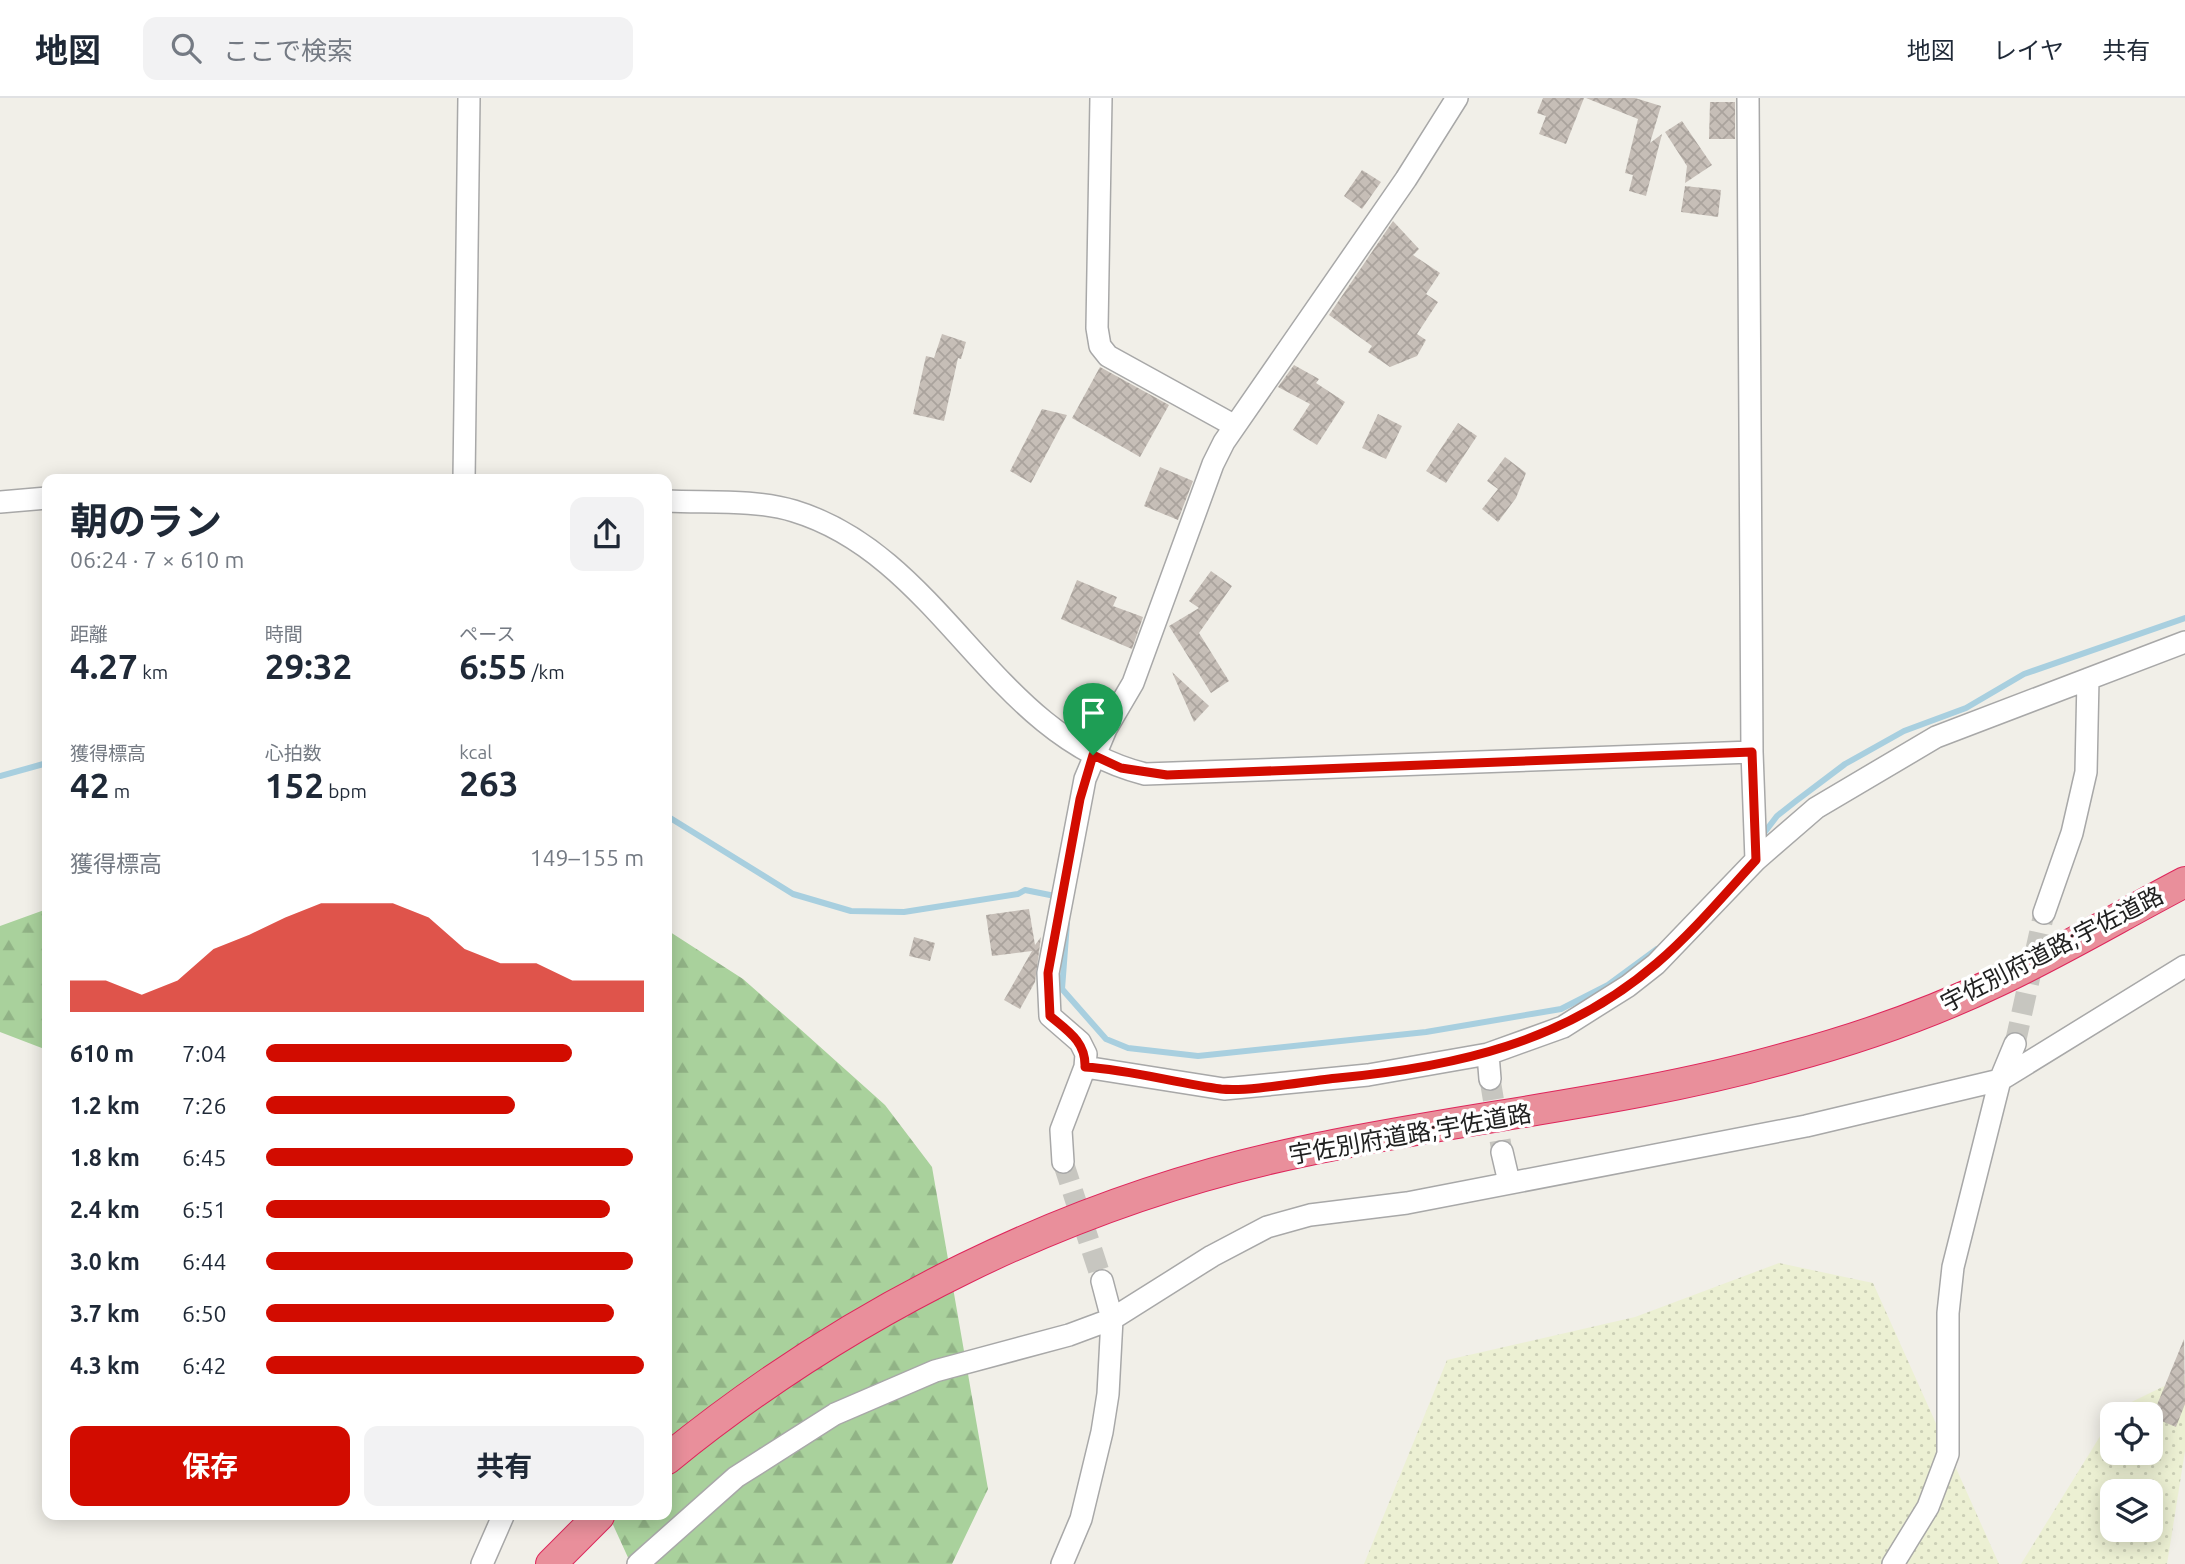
<!DOCTYPE html>
<html lang="ja">
<head>
<meta charset="utf-8">
<style>
  body { margin:0; font-family:Ubuntu,"Noto Sans JP",sans-serif; background:#f2f2f3; color:#1f2937; height:100vh; display:flex; flex-direction:column; font-size:26px; white-space:nowrap }
  * { box-sizing:border-box; margin:0 }
  p { font-size:23px; color:#747a83 }
  .icon { flex:none; width:38px; height:38px; fill:none; stroke:currentColor; stroke-width:2; stroke-linecap:round; stroke-linejoin:round }
  .map { position:relative; flex:1; overflow:hidden }
  .sheet { position:absolute; left:42px; top:376px; width:630px; height:1046px; display:flex; flex-direction:column; background:#fff; border-radius:14px; box-shadow:0 4px 18px #0003 }
  .sheet>* { flex:none }
  .fabs { position:absolute; left:2100px; top:1304px; display:grid; gap:14px }
  .fabs a { display:grid; place-items:center; width:63px; height:63px; border-radius:14px; background:#fff; box-shadow:0 4px 18px #0003; font-size:35px }
  .pin { position:absolute; display:grid; place-items:center; width:60px; height:60px; color:#fff; margin:-72px -30px; border-radius:50% 50% 50% 0; rotate:-45deg; box-shadow:0 0 7px #0007 }
  .pin .icon { rotate:45deg }
  .round { display:grid; place-items:center; flex:none; width:74px; height:74px; border-radius:14px; background:#f2f2f3 }
  .head { display:flex; align-items:center; justify-content:space-between; height:119px; padding:0 28px }
  h1 { font-size:38px; font-weight:700; line-height:52px }
  .metrics { display:grid; grid-template-columns:repeat(3,1fr); gap:10px; height:119px; padding:7px 28px }
  .metrics div { display:grid; align-content:center }
  .metrics b { font-size:35px; font-weight:700 }
  .metrics small { font-size:19px; font-weight:400 }
  .metrics p { font-size:19px }
  .chart { height:196px; padding:14px 28px }
  .chart p { display:flex; justify-content:space-between }
  .chart svg { width:100%; height:126px; margin-top:7px; fill:#d20c00; opacity:.7 }
  .button { display:flex; gap:14px; margin-top:auto; padding:14px 28px }
  .button a { flex:1; height:80px; border-radius:14px; background:#d20c00; color:#fff; font-size:28px; font-weight:700; line-height:80px; text-align:center }
  .button a+a { background:#f2f2f3; color:#1f2937 }
  ul { padding:0 28px; list-style:none; font-size:23px }
  li { display:grid; grid-template-columns:112px 84px 1fr; align-items:center; height:52px }
  li i { height:18px; border-radius:9px; background:#d20c00 }
  header { display:flex; align-items:center; gap:42px; box-sizing:border-box; height:98px; padding:0 35px; background:#fff; border-bottom:2px solid #e0e1e3 }
  header strong { font-size:33px }
  nav { display:flex; gap:38px; margin-inline-start:auto; font-size:24px }
  .search { width:490px; height:63px; background:#f2f2f3; display:flex; align-items:center; gap:18px; box-sizing:border-box; padding:0 24px; border-radius:14px; color:#747a83; font-size:26px }
  .map>svg:first-child { display:block }
  .farmland { fill:url(#farmland-dots); fill-rule:evenodd }
  .forest { fill:url(#forest-firs) }
  .lines { fill:none; stroke-linecap:round; stroke-linejoin:round }
  .stream { stroke:#a8cfdf; stroke-width:6 }
  .building { fill:url(#building-cross-hatch) }
  .minor-tunnel { stroke:#c7c6c0; stroke-width:21; stroke-dasharray:21 10; stroke-linecap:butt }
  .minor-casing { stroke:#a8a8a8; stroke-width:24 }
  .highway-casing { stroke:#de265b; stroke-width:32 }
  .minor { stroke:#fff; stroke-width:21 }
  .highway { stroke:#e98f9b; stroke-width:30 }
  .route-casing { stroke:#fff; stroke-width:14 }
  .route { stroke:#d20c00; stroke-width:9 }
  .labels { text-anchor:middle; dominant-baseline:central; stroke-width:7; stroke-linejoin:round; paint-order:stroke }
  .street-label { font-size:24px; fill:#212121; stroke:#fff }
</style>
</head>
<body>
<header>
<strong>地図</strong>
<div class="search"><svg class="icon" aria-label="search" viewBox="0 0 24 24"><circle cx="10" cy="10" r="6"/><path d="M15 15l6 6"/></svg>ここで検索</div>
<nav><a>地図</a><a>レイヤ</a><a>共有</a></nav>
</header>
<div class="map">
<svg width="2185" height="1466" viewBox="0 0 2185 1466">
  <defs>
    <pattern id="farmland-dots" width="8" height="8" patternUnits="userSpaceOnUse" patternTransform="scale(1.75)"><rect width="8" height="8" fill="#ecf0d3"/><path d="M2 2h.1M6 6h.1" fill="none" stroke="#caceb5" stroke-width="1.8" stroke-linecap="round"/></pattern>
    <pattern id="forest-firs" width="22" height="20" patternUnits="userSpaceOnUse" patternTransform="scale(1.75)"><rect width="22" height="20" fill="#a9d19c"/><path d="M5 1l3.5 6h-7zM16 11l3.5 6h-7z" fill="#91b386"/></pattern>
    <pattern id="building-cross-hatch" width="8" height="8" patternUnits="userSpaceOnUse" patternTransform="scale(1.75)"><rect width="8" height="8" fill="#c6beb7"/><path d="M0 0l8 8M0 8l8-8" fill="none" stroke="#aaa39d"/></pattern>
  </defs>
  <rect width="100%" height="100%" fill="#f1efe8"/>
  <path class="farmland" d="M1779 1165 1873 1185 1999 1466H1364L1447 1262 1635 1219Z
    M2185 1278V1353L2167 1466H2021L2112 1319V1354H2151V1316H2114L2117 1311ZM2112 1393H2151V1432H2112Z"/>
  <path class="forest" d="M47 811V952L0 934V828Z
    M667 832 743 881 799 930 885 1007 932 1069 988 1391 952 1466H631L609 1418H667Z"/>
  <g class="lines">
    <path class="stream" d="M0 678 47 665
      M667 718 793 796 851 813 904 814 1018 796 1025 792 1060 799
      M1761 739 1777 718 1796 703 1845 666 1904 633 1966 610 2024 576 2185 520
      M1067 825 1062 891 1106 941 1128 950 1198 958 1426 934 1561 911 1608 887 1657 851"/>
  </g>
  <path class="building" d="M1543 0H1584L1566 46 1539 36 1546 18 1537 15Z
    M1586 0H1635L1661 8 1650 45 1662 36 1646 98 1629 93 1633 77 1625 75 1638 21Z
    M1710 4H1735V41H1709Z
    M1682 23 1712 67 1685 85 1687 68 1665 34Z
    M1362 72 1381 84 1362 111 1344 98Z
    M1685 88 1721 92 1718 119 1681 114Z
    M1393 123 1419 151 1413 157 1440 175 1426 196 1438 204 1417 236 1426 242 1417 258 1390 269 1368 254 1372 248 1329 217Z
    M942 236 966 244 961 261 958 260 944 323 913 316 926 258 934 260Z
    M1294 267 1319 281 1316 285 1345 304 1317 347 1293 332 1310 306 1278 289Z
    M1100 269 1169 307 1140 359 1072 320Z
    M1042 311 1067 317 1031 385 1010 373Z
    M1378 316 1402 328 1386 361 1362 350Z
    M1458 325 1477 338 1446 385 1426 373Z
    M1505 359 1526 375 1516 400 1498 424 1482 411 1498 391 1487 383Z
    M1160 369 1193 383 1178 422 1144 408Z
    M1211 473 1232 488 1199 535 1229 583 1211 595 1169 528 1199 510 1189 503Z
    M1077 482 1117 499 1113 508 1143 519 1132 551 1061 521Z
    M1172 574 1209 608 1194 624Z
    M1029 811 1035 847 1041 839 1035 884 1020 911 1004 902 1032 853 992 858 986 817Z
    M914 839 935 845 930 863 909 858Z
    M2184 1241 2185 1306 2176 1329 2152 1319Z"/>
  <g class="lines">
    <path class="minor-tunnel" d="M2015 946 2044 815
      M1490 981 1502 1054
      M1063 1064 1102 1183"/>
    <defs>
      <path id="minor" d="M1101 0 1097 230 1100 248 1108 258 1235 328
        M1748 0 1752 654 1756 762
        M464 382 469 0
        M667 403C707 405 755 401 794 413 942 458 992 638 1145 676L1752 654
        M0 404 47 400
        M2044 815 2072 735 2086 674 2088 581
        M1488 956 1490 981
        M1085 969 1224 991 1368 977 1488 956 1563 929 1628 888 1656 866 1756 762 1816 710 1936 639 2185 544
        M1502 1054 1509 1084
        M1063 1064 1061 1032 1085 969 1086 956 1080 944 1050 918 1048 875 1085 681 1106 631 1133 585 1213 366 1224 344 1406 81 1457 0
        M482 1466 503 1418
        M638 1466 736 1379 835 1316 935 1273 1069 1237 1112 1221 1212 1158 1267 1129 1310 1117 1407 1105 1806 1028 2000 982 2185 868
        M1062 1466 1081 1421 1102 1334 1108 1296 1112 1221 1102 1183
        M1893 1466 1928 1409 1948 1356V1215L1953 1169 2000 982 2015 946"/>
      <path id="highway" d="M667 1361C850 1212 1069 1103 1300 1054 1461 1019 1627 1005 1786 960 1857 941 1929 916 1996 884 2060 854 2122 817 2185 784
        M551 1466 599 1418"/>
    </defs>
    <use href="#minor" class="minor-casing"/>
    <use href="#highway" class="highway-casing"/>
    <use href="#minor" class="minor"/>
    <use href="#highway" class="highway"/>
  </g>
  <g class="lines">
    <defs>
      <path id="route" d="M1752 654 1756 762C1724 797 1693 834 1657 865 1566 944 1455 969 1338 980 1307 983 1250 994 1221 991 1176 985 1131 972 1085 969 1086 944 1068 933 1050 918L1048 875 1080 701 1093 657 1121 670 1167 677Z"/>
    </defs>
    <use href="#route" class="route-casing"/>
    <use href="#route" class="route"/>
  </g>
  <g class="labels">
    <g class="street-label">
      <text transform="translate(2052 851) rotate(-27)">宇佐別府道路;宇佐道路</text>
      <text transform="translate(1410 1036) rotate(-10)">宇佐別府道路;宇佐道路</text>
    </g>
  </g>
</svg>
<div class="fabs">
<a><svg class="icon" aria-label="locate" viewBox="0 0 24 24"><circle cx="12" cy="12" r="6"/><path d="M12 2v4M12 18v4M2 12h4M18 12h4"/></svg></a>
<a><svg class="icon" aria-label="layers" viewBox="0 0 24 24"><path d="M12 4l9 5-9 5-9-5zM3 14l9 5 9-5"/></svg></a>
</div>
<div class="pin" style="left:1093px;top:657px;background:#1e9e55"><svg class="icon" aria-label="arrive" viewBox="0 0 24 24"><path d="M6 21V4h12l-3 4 3 4H6"/></svg></div>
<section class="sheet">
<div class="head"><div><h1>朝のラン</h1><p>06:24 · 7 × 610 m</p></div><a class="round"><svg class="icon" aria-label="share" viewBox="0 0 24 24"><path d="M12 15V3M7 8l5-5 5 5M5 13v7h14v-7"/></svg></a></div>
<div class="metrics">
<div><p>距離</p><b>4.27<small> km</small></b></div>
<div><p>時間</p><b>29:32</b></div>
<div><p>ペース</p><b>6:55<small> /km</small></b></div>
</div>
<div class="metrics">
<div><p>獲得標高</p><b>42<small> m</small></b></div>
<div><p>心拍数</p><b>152<small> bpm</small></b></div>
<div><p>kcal</p><b>263</b></div>
</div>
<div class="chart"><p><span>獲得標高</span>149–155 m</p>
<svg viewBox="0 0 160 44" preserveAspectRatio="none"><path d="M0 44V33L10 33L20 38L30 33L40 22L50 17L60 11L70 6L80 6L90 6L100 11L110 22L120 27L130 27L140 33L150 33L160 33V44z"/></svg>
</div>
<ul>
<li><b>610 m</b>7:04<i style="width:81%"></i></li>
<li><b>1.2 km</b>7:26<i style="width:66%"></i></li>
<li><b>1.8 km</b>6:45<i style="width:97%"></i></li>
<li><b>2.4 km</b>6:51<i style="width:91%"></i></li>
<li><b>3.0 km</b>6:44<i style="width:97%"></i></li>
<li><b>3.7 km</b>6:50<i style="width:92%"></i></li>
<li><b>4.3 km</b>6:42<i style="width:100%"></i></li>
</ul>
<div class="button"><a>保存</a><a>共有</a></div>
</section>
</div>
</body>
</html>
